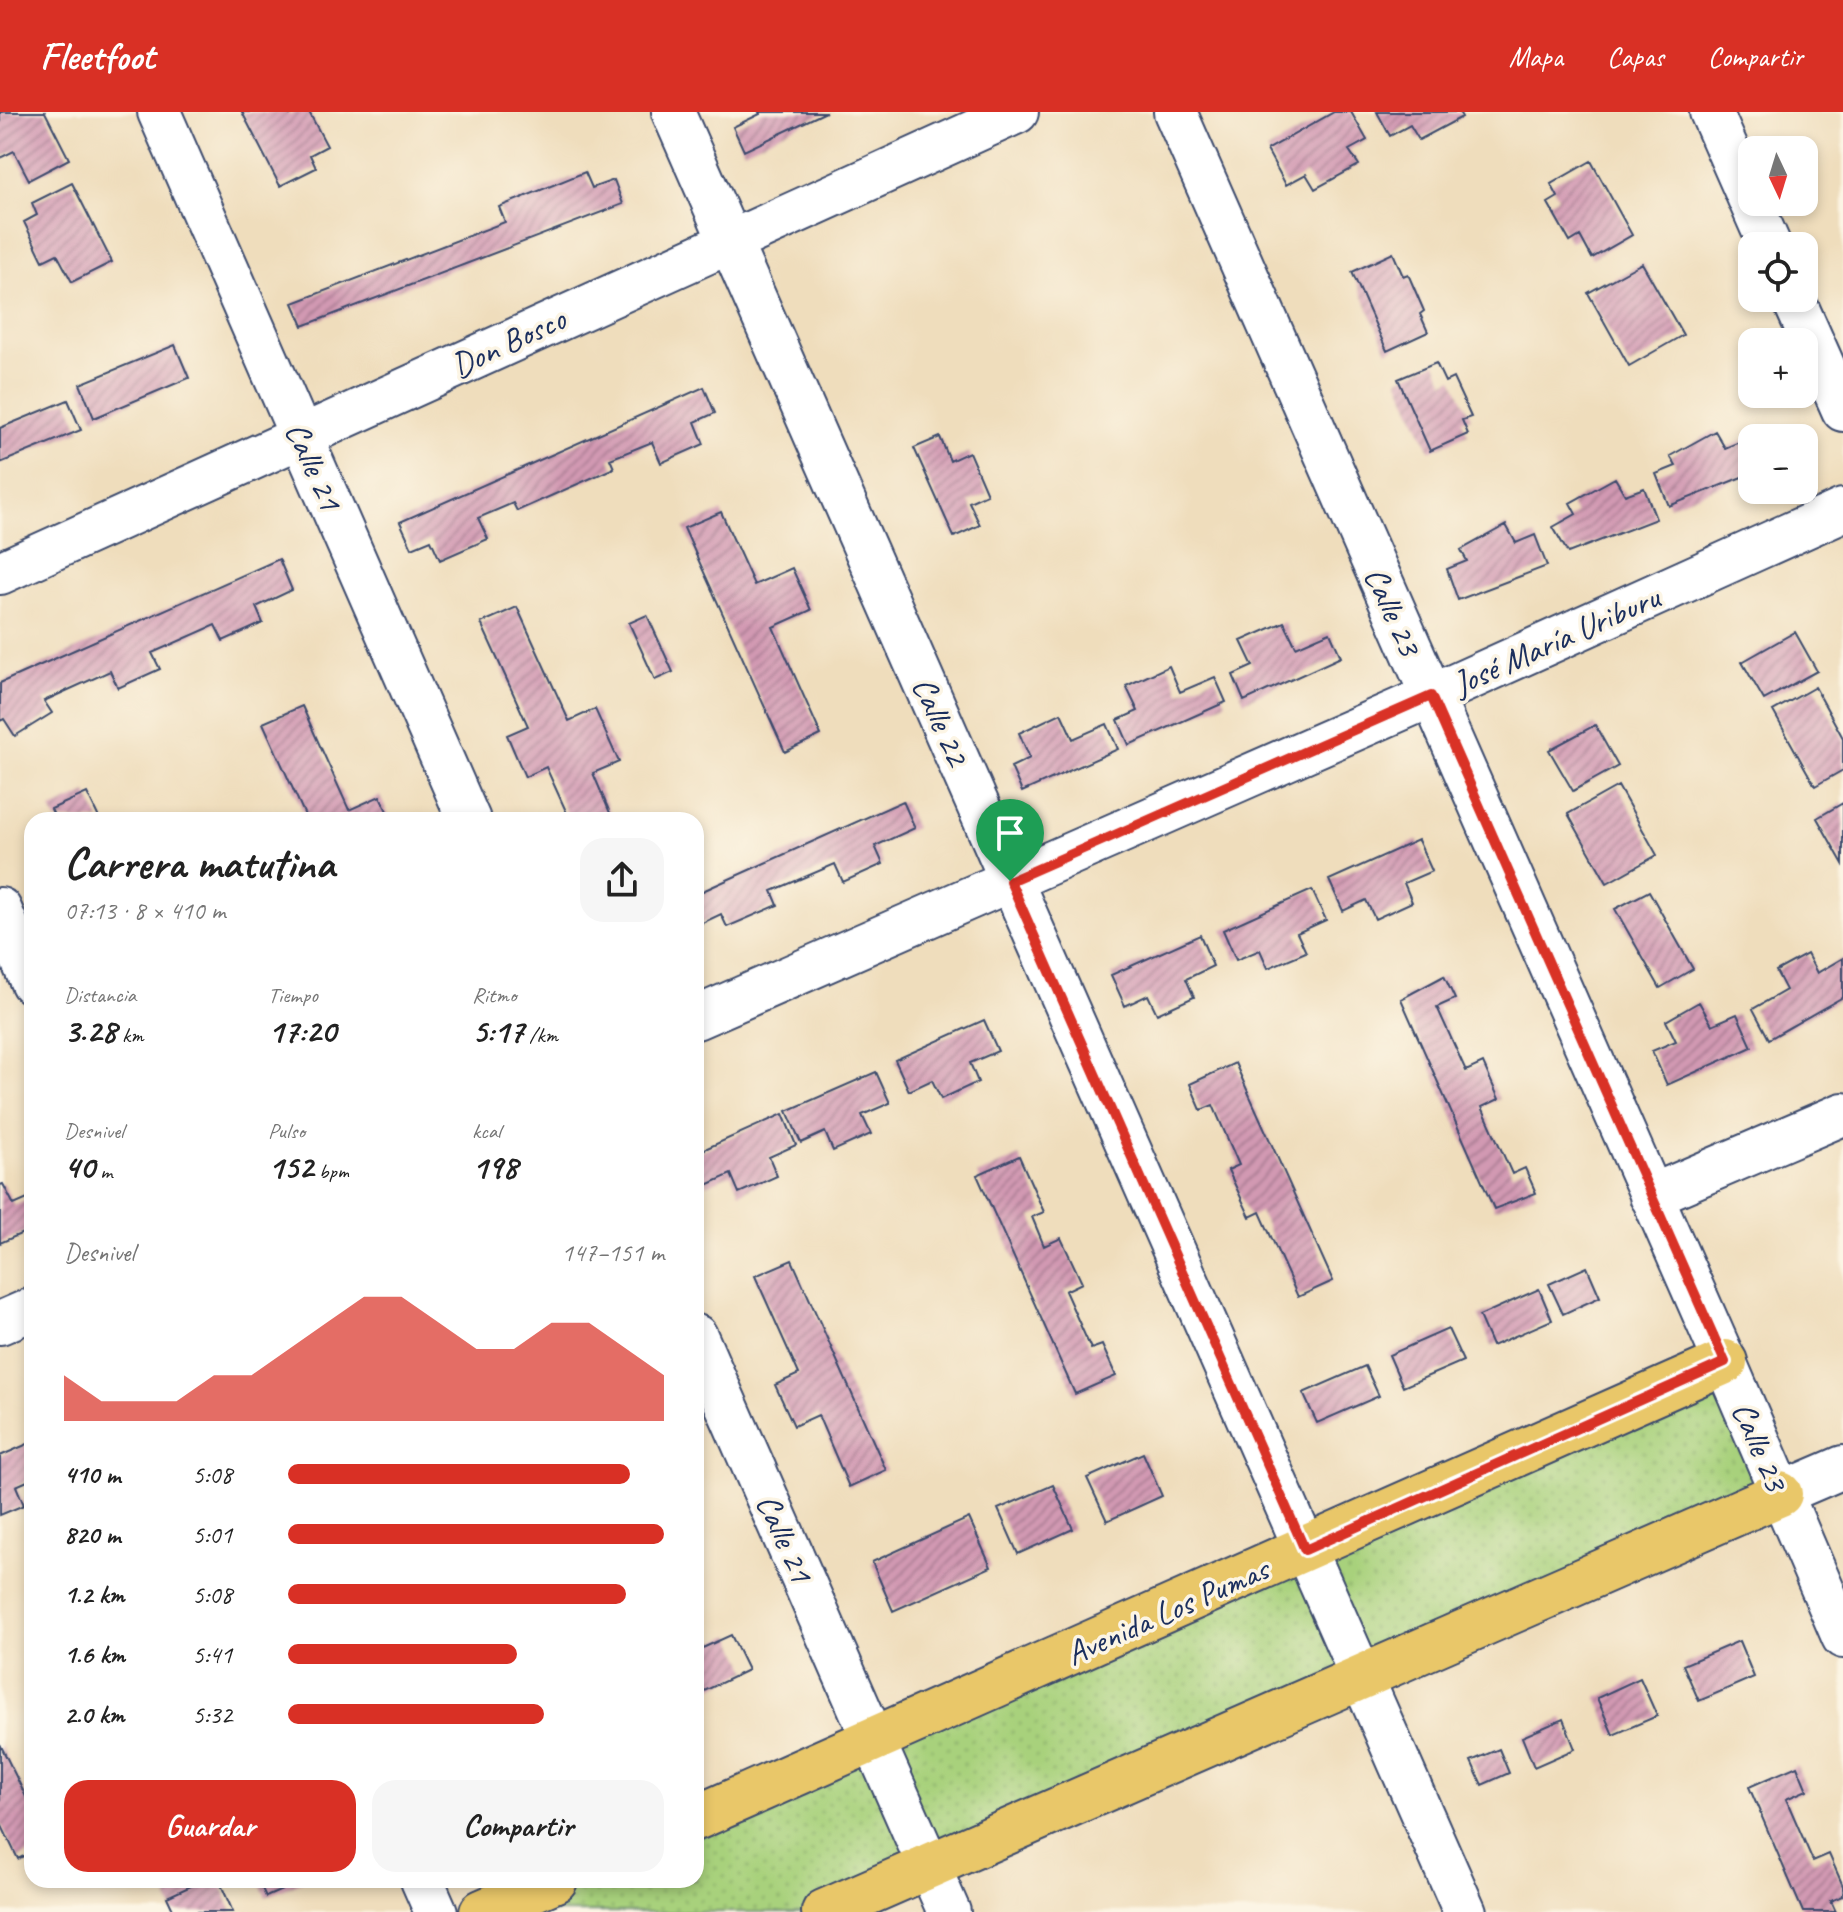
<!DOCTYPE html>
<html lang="es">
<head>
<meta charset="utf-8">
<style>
  body { margin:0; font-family:Caveat,sans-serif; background:#f6f6f6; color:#222; height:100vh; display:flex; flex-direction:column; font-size:30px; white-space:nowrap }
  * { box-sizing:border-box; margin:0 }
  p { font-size:26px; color:#767676 }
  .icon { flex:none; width:44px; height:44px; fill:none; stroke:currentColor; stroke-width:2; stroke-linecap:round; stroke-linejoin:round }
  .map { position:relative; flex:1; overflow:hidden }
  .details { position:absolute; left:24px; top:700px; width:680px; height:1076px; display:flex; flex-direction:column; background:#fff; border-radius:24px; box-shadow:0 4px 12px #0003 }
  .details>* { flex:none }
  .needle { width:52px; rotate:176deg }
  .tools { position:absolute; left:1738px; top:24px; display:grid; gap:16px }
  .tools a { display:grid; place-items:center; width:80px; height:80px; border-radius:16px; background:#fff; box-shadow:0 4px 12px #0003; font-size:40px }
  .pin { position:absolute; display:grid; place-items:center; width:68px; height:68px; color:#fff; margin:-82px -34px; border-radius:50% 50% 50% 0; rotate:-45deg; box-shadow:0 0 8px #0007 }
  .pin .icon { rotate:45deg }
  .round { display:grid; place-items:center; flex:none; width:84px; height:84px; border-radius:24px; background:#f6f6f6 }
  .head { display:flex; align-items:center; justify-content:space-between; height:136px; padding:0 40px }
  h1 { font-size:44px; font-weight:600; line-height:60px }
  .stats { display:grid; grid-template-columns:repeat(3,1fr); gap:12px; height:136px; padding:8px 40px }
  .stats div { display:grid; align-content:center }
  .stats b { font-size:34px; font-weight:600 }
  .stats small { font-size:22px; font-weight:400 }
  .stats p { font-size:22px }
  .chart { height:224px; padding:16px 40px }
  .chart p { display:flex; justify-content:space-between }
  .chart svg { width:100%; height:144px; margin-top:8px; fill:#d93025; opacity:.7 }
  .button { display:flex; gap:16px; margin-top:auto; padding:16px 40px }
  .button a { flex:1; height:92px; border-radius:24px; background:#d93025; color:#fff; font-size:32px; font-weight:600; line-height:92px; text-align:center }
  .button a+a { background:#f6f6f6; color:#222 }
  ul { padding:0 40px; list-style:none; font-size:26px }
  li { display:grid; grid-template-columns:128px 96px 1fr; align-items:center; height:60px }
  li i { height:20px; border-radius:10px; background:#d93025 }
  header { display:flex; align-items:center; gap:48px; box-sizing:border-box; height:112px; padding:0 40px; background:#d93025; color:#fff }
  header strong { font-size:38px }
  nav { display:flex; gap:44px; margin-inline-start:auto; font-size:28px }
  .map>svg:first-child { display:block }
  .park { fill:url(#park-dots); stroke:#62806d; stroke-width:2 }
  .building { fill:url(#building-hatch) }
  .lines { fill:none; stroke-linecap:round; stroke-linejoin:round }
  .minor-casing { stroke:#3b496c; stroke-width:46 }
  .major-casing { stroke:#3b496c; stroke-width:48 }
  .minor { stroke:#fff; stroke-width:42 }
  .major { stroke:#e9c769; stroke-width:44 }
  .route-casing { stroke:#fff; stroke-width:16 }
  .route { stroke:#d93025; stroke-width:10 }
  .labels { text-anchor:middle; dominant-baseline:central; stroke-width:7; stroke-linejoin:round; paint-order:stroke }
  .street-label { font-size:34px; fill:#1b2f5e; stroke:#fcf5e5 }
</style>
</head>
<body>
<header>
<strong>Fleetfoot</strong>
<nav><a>Mapa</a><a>Capas</a><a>Compartir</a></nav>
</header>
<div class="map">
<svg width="1843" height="1800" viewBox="0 0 1843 1800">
  <defs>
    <pattern id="park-dots" width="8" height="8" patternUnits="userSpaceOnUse" patternTransform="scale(2)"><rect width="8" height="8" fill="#a8d17c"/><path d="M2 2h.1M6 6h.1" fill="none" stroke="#90b46e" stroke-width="1.8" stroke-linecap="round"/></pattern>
    <pattern id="building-hatch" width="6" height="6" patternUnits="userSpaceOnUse" patternTransform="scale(2)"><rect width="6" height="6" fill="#d299b2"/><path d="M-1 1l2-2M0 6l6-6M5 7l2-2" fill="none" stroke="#aa7d94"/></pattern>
  </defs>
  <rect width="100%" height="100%" fill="#fcf5e5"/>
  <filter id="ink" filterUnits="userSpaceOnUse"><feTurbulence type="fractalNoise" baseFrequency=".0125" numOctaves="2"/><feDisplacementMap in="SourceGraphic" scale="16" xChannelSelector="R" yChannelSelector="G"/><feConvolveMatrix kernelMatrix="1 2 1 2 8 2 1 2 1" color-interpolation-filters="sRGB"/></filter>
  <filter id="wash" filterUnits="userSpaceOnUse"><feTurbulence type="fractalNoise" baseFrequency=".006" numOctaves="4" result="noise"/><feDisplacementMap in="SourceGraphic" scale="32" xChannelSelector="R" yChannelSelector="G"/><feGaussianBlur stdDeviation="1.8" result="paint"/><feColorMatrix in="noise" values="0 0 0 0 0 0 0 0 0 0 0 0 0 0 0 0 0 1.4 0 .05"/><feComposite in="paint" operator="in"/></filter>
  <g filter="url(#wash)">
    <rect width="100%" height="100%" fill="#efddbc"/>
    <path class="park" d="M1724 1253 1778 1381 818 1800H482L555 1768H696V1706Z"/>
    <g id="blocks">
      <path class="building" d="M0 0H45L69 47 29 68 14 39 0 46Z
        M242 0H288L290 3 296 0H309L327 34 310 43 316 56 280 74Z
        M759 0H826L744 39 733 15 760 2Z
        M1334 0H1351L1367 28 1349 38 1359 53 1315 77 1306 62 1286 73 1267 38Z
        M1377 0H1459L1462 5 1419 28 1410 13 1390 24Z
        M1591 49 1632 123 1592 146 1580 124 1570 130 1548 91 1558 85 1551 72Z
        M585 60 592 76 614 68 623 92 303 214 293 191 505 110 499 95Z
        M72 71 112 150 72 170 57 142 43 149 24 110 37 103 32 91Z
        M1393 141 1403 164 1408 162 1424 199 1420 202 1428 220 1387 239 1352 160Z
        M1642 151 1683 223 1629 254 1588 181Z
        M175 233 189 266 94 306 80 272Z
        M1436 251 1445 270 1453 266 1471 305 1462 308 1468 322 1430 339 1398 267Z
        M704 275 715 301 695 310 704 332 661 351 652 330 610 347 614 356 517 399 513 391 478 406 488 427 440 448 431 428 412 436 400 410Z
        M68 288 81 318 0 351V316Z
        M1715 319 1725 336 1744 328 1752 348V361L1669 394 1656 362 1676 354 1670 344Z
        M940 325 950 349 969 340 987 382 969 390 980 413 954 425 914 336Z
        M1615 366 1625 383 1644 376 1656 407 1568 441 1553 415 1576 402 1570 391Z
        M721 400 754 473 792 456 811 498 773 515 821 623 785 640 684 416Z
        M1506 413 1516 431 1535 423 1547 454 1458 488 1447 457 1467 449 1461 438Z
        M279 447 292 478 256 495 263 511 223 529 215 513 152 541 160 557 118 576 110 559 44 589 52 601 15 624 4 607 0 609V571Z
        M517 495 569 609 595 597 619 650 593 661 613 708H570L546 655 525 665 507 623 528 614 481 511Z
        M647 503 673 560 655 568 629 511Z
        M1284 510 1296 535 1330 520 1341 545 1244 589 1233 563 1253 554 1241 529Z
        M1795 520 1817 559 1764 588 1742 550Z
        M1169 554 1180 580 1215 565 1226 590 1129 633 1118 608 1138 599 1126 574Z
        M1815 575 1843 626V658L1815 674 1773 599Z
        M302 594 349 698 380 684 391 708H307L263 611Z
        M1061 601 1073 627 1107 612 1118 637 1022 680 1011 655 1030 646 1019 621Z
        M1595 613 1618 654 1573 679 1549 638Z
        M1618 674 1657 743 1607 771 1568 702Z
        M87 681 100 708H56L51 697Z
        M903 689 915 716 875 734 883 752 843 770 835 752 772 779 778 793 727 815 721 802 696 814V782Z
        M1843 691V752L1817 706Z
        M1418 728 1432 759 1404 771 1412 790 1375 807 1366 788 1343 799 1329 768Z
        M1312 778 1326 808 1297 821 1306 840 1268 856 1260 838 1236 848 1223 818Z
        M1649 779 1693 857 1660 876 1615 797Z
        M1200 823 1213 854 1186 867 1194 885 1157 902 1148 883 1125 894 1111 863Z
        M1807 842 1817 861 1843 846V885L1769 927 1753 897 1786 878 1776 859Z
        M1444 864 1455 887 1437 895 1466 959 1483 951 1499 987 1482 995 1512 1062 1525 1056 1536 1081 1494 1097 1401 887Z
        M1699 890 1712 913 1737 902 1752 935 1667 973 1652 939 1676 929 1666 909Z
        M984 908 998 939 970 951 978 970 941 987 932 968 909 979 895 948Z
        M1235 951 1333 1169 1298 1185 1260 1100 1250 1105 1228 1058 1239 1053 1213 993 1201 998 1190 972Z
        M876 960 890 991 862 1003 871 1022 833 1039 825 1020 801 1031 787 999Z
        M783 1002 796 1033 769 1045 777 1064 739 1081 731 1062 707 1073 696 1048V1041Z
        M1019 1044 1044 1100 1032 1105 1044 1134 1061 1126 1082 1171 1065 1179 1091 1237 1102 1233 1116 1264 1075 1282 977 1063Z
        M3 1072 14 1093 32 1085V1117L0 1131V1073Z
        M792 1148 886 1358 849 1375 818 1303 794 1314 775 1273 799 1262 755 1164Z
        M1587 1155 1600 1185 1563 1202 1549 1172Z
        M1539 1177 1552 1208 1492 1234 1479 1204Z
        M1448 1217 1463 1249 1403 1275 1389 1243Z
        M1365 1254 1379 1284 1317 1311 1303 1281Z
        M30 1331 32 1367 16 1374 24 1393 0 1403V1344Z
        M1143 1341 1162 1384 1107 1409 1087 1366Z
        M1053 1373 1073 1417 1018 1442 998 1397Z
        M969 1406 991 1455 893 1499 872 1450Z
        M731 1523 748 1558 696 1583V1539Z
        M1739 1529 1754 1565 1699 1589 1683 1553Z
        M1640 1566 1657 1604 1613 1623 1597 1586Z
        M1563 1607 1575 1637 1534 1655 1522 1625Z
        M0 1632 32 1697V1740L18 1747 0 1710Z
        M1499 1637 1509 1661 1482 1673 1471 1649Z
        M1797 1654 1807 1678 1786 1687 1813 1749 1829 1742 1843 1774V1784L1831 1789 1836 1800H1803L1749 1675Z
        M204 1768H219L233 1800H174L167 1785Z
        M258 1768H305L266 1785Z"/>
    </g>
  </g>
  <g filter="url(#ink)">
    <use href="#blocks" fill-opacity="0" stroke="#3b496c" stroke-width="2"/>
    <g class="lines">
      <defs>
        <path id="minor" d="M159 0 469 708
          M673 0 1465 1800
          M1175 0 1725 1250 1843 1525
          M1711 0 1770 134
          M1793 186 1843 298
          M0 461 1017 0
          M0 797 32 871
          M696 906 1431 584 1843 398
          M1651 1084 1843 1002
          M0 1211 32 1197
          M696 1224 949 1800
          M1780 1382 1843 1355
          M422 1768 436 1800"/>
        <path id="major" d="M696 1706 1725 1250
          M482 1800 555 1768
          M824 1800 1780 1382"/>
      </defs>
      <use href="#minor" class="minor-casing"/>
      <use href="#major" class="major-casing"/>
      <use href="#minor" class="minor"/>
      <use href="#major" class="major"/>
    </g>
  </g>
  <g class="lines" filter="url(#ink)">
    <defs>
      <path id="route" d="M1431 584 1725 1250 1305 1438 1010 769Z"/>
    </defs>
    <use href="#route" class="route-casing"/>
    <use href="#route" class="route"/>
  </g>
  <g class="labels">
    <g class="street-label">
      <text transform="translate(508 230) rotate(-25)">Don Bosco</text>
      <text transform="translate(314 354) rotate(66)">Calle 21</text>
      <text transform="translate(1393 499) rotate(66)">Calle 23</text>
      <text transform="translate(1556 528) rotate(-24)">José María Uriburu</text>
      <text transform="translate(941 609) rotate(66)">Calle 22</text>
      <text transform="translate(1760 1334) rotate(67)">Calle 23</text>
      <text transform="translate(785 1426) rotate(66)">Calle 21</text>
      <text transform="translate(1167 1499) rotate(-24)">Avenida Los Pumas</text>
    </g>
  </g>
</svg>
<div class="tools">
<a><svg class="needle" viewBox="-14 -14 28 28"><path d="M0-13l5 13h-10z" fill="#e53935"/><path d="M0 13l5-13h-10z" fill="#767676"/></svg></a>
<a><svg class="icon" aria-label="locate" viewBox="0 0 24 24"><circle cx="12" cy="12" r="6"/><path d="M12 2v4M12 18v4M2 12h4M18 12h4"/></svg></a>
<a>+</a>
<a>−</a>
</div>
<div class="pin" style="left:1010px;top:769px;background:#1e9e55"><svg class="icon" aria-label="arrive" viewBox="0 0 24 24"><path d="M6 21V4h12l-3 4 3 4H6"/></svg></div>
<section class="details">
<div class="head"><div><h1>Carrera matutina</h1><p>07:13 · 8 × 410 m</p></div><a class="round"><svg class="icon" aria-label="share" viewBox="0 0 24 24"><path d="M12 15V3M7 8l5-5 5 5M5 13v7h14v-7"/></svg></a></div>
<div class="stats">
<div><p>Distancia</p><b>3.28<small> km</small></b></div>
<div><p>Tiempo</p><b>17:20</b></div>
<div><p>Ritmo</p><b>5:17<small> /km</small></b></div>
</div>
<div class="stats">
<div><p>Desnivel</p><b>40<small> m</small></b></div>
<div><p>Pulso</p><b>152<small> bpm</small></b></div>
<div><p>kcal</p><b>198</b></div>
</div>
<div class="chart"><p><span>Desnivel</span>147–151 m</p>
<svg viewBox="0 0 160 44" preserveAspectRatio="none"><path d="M0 44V30L10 38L20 38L30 38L40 30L50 30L60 22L70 14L80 6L90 6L100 14L110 22L120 22L130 14L140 14L150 22L160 30V44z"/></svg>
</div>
<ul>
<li><b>410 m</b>5:08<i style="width:91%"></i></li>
<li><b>820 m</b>5:01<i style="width:100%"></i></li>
<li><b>1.2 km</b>5:08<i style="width:90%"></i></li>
<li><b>1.6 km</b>5:41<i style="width:61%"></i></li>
<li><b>2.0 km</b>5:32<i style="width:68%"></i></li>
</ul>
<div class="button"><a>Guardar</a><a>Compartir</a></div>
</section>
</div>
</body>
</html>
